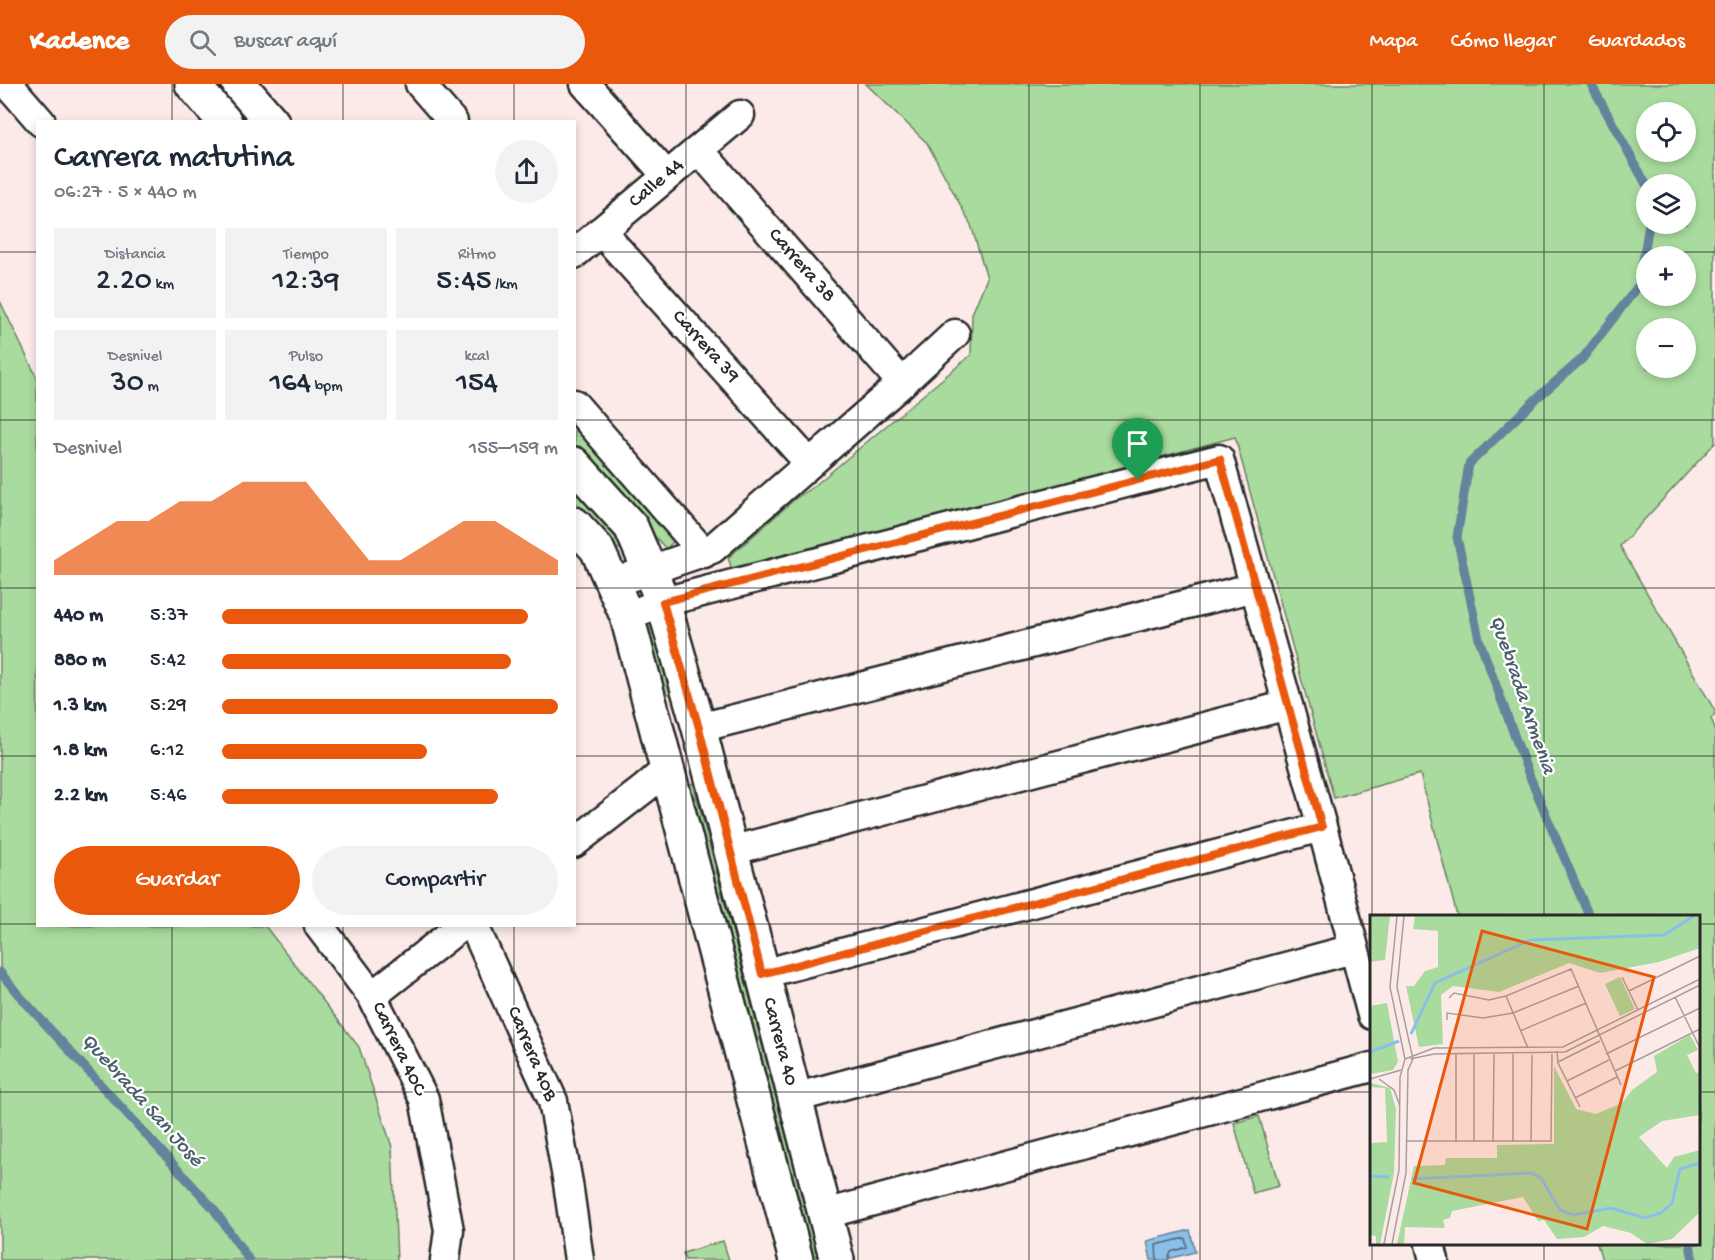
<!DOCTYPE html>
<html lang="es">
<head>
<meta charset="utf-8">
<style>
  body { margin:0; font-family:"Gochi Hand",sans-serif; background:#f2f2f3; color:#1f2937; height:100vh; display:flex; flex-direction:column; font-size:22px; white-space:nowrap }
  * { box-sizing:border-box; margin:0 }
  p { font-size:20px; color:#747a83 }
  .icon { flex:none; width:33px; height:33px; fill:none; stroke:currentColor; stroke-width:2; stroke-linecap:round; stroke-linejoin:round }
  .map { position:relative; flex:1; overflow:hidden }
  .drawer { position:absolute; left:36px; top:36px; width:540px; height:807px; display:flex; flex-direction:column; background:#fff; border-radius:0px; box-shadow:0 3px 9px #0003 }
  .drawer>* { flex:none }
  .buttons { position:absolute; left:1636px; top:18px; display:grid; gap:12px }
  .buttons a { display:grid; place-items:center; width:60px; height:60px; border-radius:50%; background:#fff; box-shadow:0 3px 9px #0003; font-size:30px }
  .pin { position:absolute; display:grid; place-items:center; width:51px; height:51px; color:#fff; margin:-62px -26px; border-radius:50% 50% 50% 0; rotate:-45deg; box-shadow:0 0 6px #0007 }
  .pin .icon { rotate:45deg }
  .round { display:grid; place-items:center; flex:none; width:63px; height:63px; border-radius:32px; background:#f2f2f3 }
  .headline { display:flex; align-items:center; justify-content:space-between; height:102px; padding:0 18px }
  h1 { font-size:33px; font-weight:600; line-height:45px }
  .metrics { display:grid; grid-template-columns:repeat(3,1fr); gap:9px; height:102px; padding:6px 18px }
  .metrics div { display:grid; align-content:center; border-radius:0px; background:#f2f2f3; text-align:center }
  .metrics b { font-size:30px; font-weight:600 }
  .metrics small { font-size:16px; font-weight:400 }
  .metrics p { font-size:16px }
  .chart { height:168px; padding:12px 18px }
  .chart p { display:flex; justify-content:space-between }
  .chart svg { width:100%; height:108px; margin-top:6px; fill:#ea580c; opacity:.7 }
  .primary-button { display:flex; gap:12px; margin-top:auto; padding:12px 18px }
  .primary-button a { flex:1; height:69px; border-radius:36px; background:#ea580c; color:#fff; font-size:24px; font-weight:600; line-height:69px; text-align:center }
  .primary-button a+a { background:#f2f2f3; color:#1f2937 }
  ul { padding:0 18px; list-style:none; font-size:20px }
  li { display:grid; grid-template-columns:96px 72px 1fr; align-items:center; height:45px }
  li i { height:15px; border-radius:8px; background:#ea580c }
  header { display:flex; align-items:center; gap:36px; box-sizing:border-box; height:84px; padding:0 30px; background:#ea580c; color:#fff }
  header strong { font-size:28px }
  nav { display:flex; gap:33px; margin-inline-start:auto; font-size:21px }
  .search { width:420px; height:54px; background:#f2f2f3; display:flex; align-items:center; gap:15px; box-sizing:border-box; padding:0 21px; border-radius:33px; color:#747a83; font-size:22px }
  .map>svg:first-child { display:block }
  .green { fill:#a8db9d; stroke:#6a8364; stroke-width:1.5; fill-rule:evenodd }
  .water { fill:#8ac0e8; stroke:#64849c; stroke-width:1.5 }
  .lines { fill:none; stroke-linecap:round; stroke-linejoin:round }
  .shore { stroke:#516777; stroke-width:1.5 }
  .stream { stroke:#64849c; stroke-width:9 }
  .street-casing { stroke:#2b2b2b; stroke-width:33 }
  .secondary-casing { stroke:#2b2b2b; stroke-width:38 }
  .street { stroke:#fff; stroke-width:28 }
  .secondary { stroke:#fff; stroke-width:33 }
  .route-casing { stroke:#fff; stroke-width:12 }
  .route { stroke:#ea580c; stroke-width:8 }
  .grid { fill:none; stroke:#2b2b2b; stroke-width:1.5; stroke-opacity:0.55 }
  .labels { text-anchor:middle; dominant-baseline:central; stroke-width:4.5; stroke-linejoin:round; paint-order:stroke }
  .street-label { font-size:20px; fill:#2b2b2b; stroke:#fff }
  .water-label { font-size:21px; font-style:italic; fill:#4c5f6d; stroke:#fff }
  .inset-river { fill:none; stroke:#8ac0e8; stroke-width:3 }
  .inset-road { fill:none; stroke:#a89e9c; stroke-width:1.5 }
  .view { fill:#e8590c; fill-opacity:0.15; stroke:#e8590c; stroke-width:3 }
  .inset-edge { fill:none; stroke:#2b2b2b; stroke-width:3 }
</style>
</head>
<body>
<header>
<strong>Kadence</strong>
<div class="search"><svg class="icon" aria-label="search" viewBox="0 0 24 24"><circle cx="10" cy="10" r="6"/><path d="M15 15l6 6"/></svg>Buscar aquí</div>
<nav><a>Mapa</a><a>Cómo llegar</a><a>Guardados</a></nav>
</header>
<div class="map">
<svg width="1715" height="1176" viewBox="0 0 1715 1176">
  <rect width="100%" height="100%" fill="#fceae8"/>
  <filter id="ink" filterUnits="userSpaceOnUse"><feTurbulence type="fractalNoise" baseFrequency=".0167" numOctaves="2"/><feDisplacementMap in="SourceGraphic" scale="12" xChannelSelector="R" yChannelSelector="G"/><feConvolveMatrix kernelMatrix="1 2 1 2 8 2 1 2 1" color-interpolation-filters="sRGB"/></filter>
  <g filter="url(#ink)">
    <path class="green" d="M866 0H1715V359L1620 462 1715 627V631L1711 634 1715 645V1176H1602L1597 1160H1698V832H1457L1420 690 1334 714 1235 353 733 488 728 474 796 414 813 403 971 271 972 230 987 194 971 141 927 59ZM1647 28H1686V68H1647ZM1647 100H1686V140H1647ZM1647 172H1686V212H1647ZM1647 244H1686V284H1647Z
      M0 217 37 294 38 842H265L359 963 392 1063 397 1176H0Z
      M574 341 675 456 666 465 575 361Z
      M574 399 627 458 617 466 575 417Z
      M657 538 676 608 660 612 641 542Z
      M693 699 819 1176H815L689 700Z
      M1259 1032 1279 1102 1253 1109 1234 1039Z
      M723 1157 729 1176H685L683 1169Z"/>
    <path class="water" d="M1190 1146 1195 1168 1164 1176H1151L1147 1157Z"/>
    <g class="lines">
      <path class="shore" d="M1157 1176 1156 1161 1185 1154 1187 1163 1171 1168 1168 1176"/>
      <path class="stream" d="M1591 0 1647 102
        M1589 832 1527 686 1479 555 1457 453 1469 380 1537 314 1582 275 1639 201 1649 140
        M0 888 17 909 213 1124 249 1176
        M1690 1160 1693 1176"/>
      <defs>
        <path id="street" d="M8 0 41 38
          M420 0 453 38
          M585 0 667 92
          M699 66 902 299
          M601 147 809 379
          M574 170 740 31
          M574 320 704 469
          M612 499 712 465 902 299 955 250
          M627 532 663 518 1219 375 1322 743 1372 931
          M699 644 1255 503
          M574 759 645 704 668 684
          M730 767 1288 621
          M319 842 372 912 424 1015 449 1146 445 1176
          M474 842 553 1017 568 1099 579 1176
          M762 890 1322 743
          M372 912 461 842
          M794 1014 1353 865
          M825 1130 1372 983
          M1430 1160 1434 1176"/>
        <path id="secondary" d="M192 0 225 38
          M239 0 272 38
          M574 380 631 443 663 518 699 644 837 1176
          M574 440 597 465 627 532 796 1176"/>
      </defs>
      <use href="#street" class="street-casing"/>
      <use href="#secondary" class="secondary-casing"/>
      <use href="#street" class="street"/>
      <use href="#secondary" class="secondary"/>
    </g>
  </g>
  <g class="lines" filter="url(#ink)">
    <defs>
      <path id="route" d="M1220 375 1322 743 762 890 699 644 663 518Z"/>
    </defs>
    <use href="#route" class="route-casing"/>
    <use href="#route" class="route"/>
  </g>
  <path class="grid" d="M172 0V38M343 0V38M514 0V38M686 0V1176M858 0V1176M1029 0V1176M1200 0V1176M1372 0V832M1544 0V832M0 168H38M574 168H1715M0 336H38M574 336H1715M0 504H38M574 504H1715M0 672H38M574 672H1715M0 840H38M574 840H1372M1698 840H1715M172 842V1176M343 842V1176M514 842V1176M0 1008H1372M1698 1008H1715M1372 1160V1176M1544 1160V1176"/>
  <g class="labels">
    <g class="street-label">
      <text transform="translate(657 100) rotate(-40)">Calle 44</text>
      <text transform="translate(801 182) rotate(49)">Carrera 38</text>
      <text transform="translate(705 263) rotate(48)">Carrera 39</text>
      <text transform="translate(779 958) rotate(75)">Carrera 40</text>
      <text transform="translate(398 965) rotate(64)">Carrera 40C</text>
      <text transform="translate(531 970) rotate(67)">Carrera 40B</text>
    </g>
    <g class="water-label">
      <text transform="translate(1521 611) rotate(71)">Quebrada Armenia</text>
      <text transform="translate(141 1017) rotate(48)">Quebrada San José</text>
    </g>
  </g>
  <g transform="translate(1370 831)">
    <rect width="330" height="330" fill="#fceae8"/>
    <path d="M0 1H20L15 45 0 47ZM45 1H330V33L289 47 230 58 199 48 129 77 83 71 71 80 73 129 49 132 36 71H44L55 56 68 52V16L43 14ZM250 62 265 94 250 101 235 69ZM17 88 28 147 23 155 0 159V91ZM320 120 328 135 317 140 326 158 330 157V200L292 206 269 222 297 253 304 242 330 235V297L302 324 277 329 261 318 233 311 214 322 187 324 174 305 168 306 153 282 82 296 80 303 73 305 75 313 35 312 34 329H27L44 251 75 250 76 243H127V230L184 229V151L206 194 226 199 252 188 262 175 287 157 284 141ZM1 168 20 173 26 194 24 258 10 329H6V321L0 320V228L17 227 15 173 1 172Z" fill="#a8db9d"/>
    <path class="inset-river" d="M41 119 65 68 160 25 294 20 324 1M0 137 29 126M0 261 19 262M42 264 161 258 171 263 190 295 203 300 241 293 275 303 291 298 302 288 310 254 330 248"/>
    <path class="inset-road" d="M252 62 268 95M259 76 330 41M136 81 158 133M305 82 330 133M79 83 84 78 119 85 136 81 201 54 251 170M77 105V98L113 103 143 98 209 71M150 116 216 88M187 136 188 148 210 192M86 139V227M236 139 330 93M35 144 64 133 193 132 330 64M40 144 64 139 195 137 330 70M188 147 230 126M245 156 330 114M0 164 31 155M9 164 24 175 30 191M197 166 239 145M205 183 247 162M37 226H181L182 139M104 227V139M123 227 124 139M143 227V139M161 227 162 140M14 329 29 255 30 162 35 144 20 72 27 1M22 329 36 258 38 155 43 144 27 72 34 1"/>
    <path class="view" d="M112 16 284 62 217 314 44 268Z"/>
    <rect width="330" height="330" class="inset-edge"/>
  </g>
</svg>
<div class="buttons">
<a><svg class="icon" aria-label="locate" viewBox="0 0 24 24"><circle cx="12" cy="12" r="6"/><path d="M12 2v4M12 18v4M2 12h4M18 12h4"/></svg></a>
<a><svg class="icon" aria-label="layers" viewBox="0 0 24 24"><path d="M12 4l9 5-9 5-9-5zM3 14l9 5 9-5"/></svg></a>
<a>+</a>
<a>−</a>
</div>
<div class="pin" style="left:1138px;top:396px;background:#1e9e55"><svg class="icon" aria-label="arrive" viewBox="0 0 24 24"><path d="M6 21V4h12l-3 4 3 4H6"/></svg></div>
<section class="drawer">
<div class="headline"><div><h1>Carrera matutina</h1><p>06:27 · 5 × 440 m</p></div><a class="round"><svg class="icon" aria-label="share" viewBox="0 0 24 24"><path d="M12 15V3M7 8l5-5 5 5M5 13v7h14v-7"/></svg></a></div>
<div class="metrics">
<div><p>Distancia</p><b>2.20<small> km</small></b></div>
<div><p>Tiempo</p><b>12:39</b></div>
<div><p>Ritmo</p><b>5:45<small> /km</small></b></div>
</div>
<div class="metrics">
<div><p>Desnivel</p><b>30<small> m</small></b></div>
<div><p>Pulso</p><b>164<small> bpm</small></b></div>
<div><p>kcal</p><b>154</b></div>
</div>
<div class="chart"><p><span>Desnivel</span>155–159 m</p>
<svg viewBox="0 0 160 44" preserveAspectRatio="none"><path d="M0 44V38L10 30L20 22L30 22L40 14L50 14L60 6L70 6L80 6L90 22L100 38L110 38L120 30L130 22L140 22L150 30L160 38V44z"/></svg>
</div>
<ul>
<li><b>440 m</b>5:37<i style="width:91%"></i></li>
<li><b>880 m</b>5:42<i style="width:86%"></i></li>
<li><b>1.3 km</b>5:29<i style="width:100%"></i></li>
<li><b>1.8 km</b>6:12<i style="width:61%"></i></li>
<li><b>2.2 km</b>5:46<i style="width:82%"></i></li>
</ul>
<div class="primary-button"><a>Guardar</a><a>Compartir</a></div>
</section>
</div>
</body>
</html>
